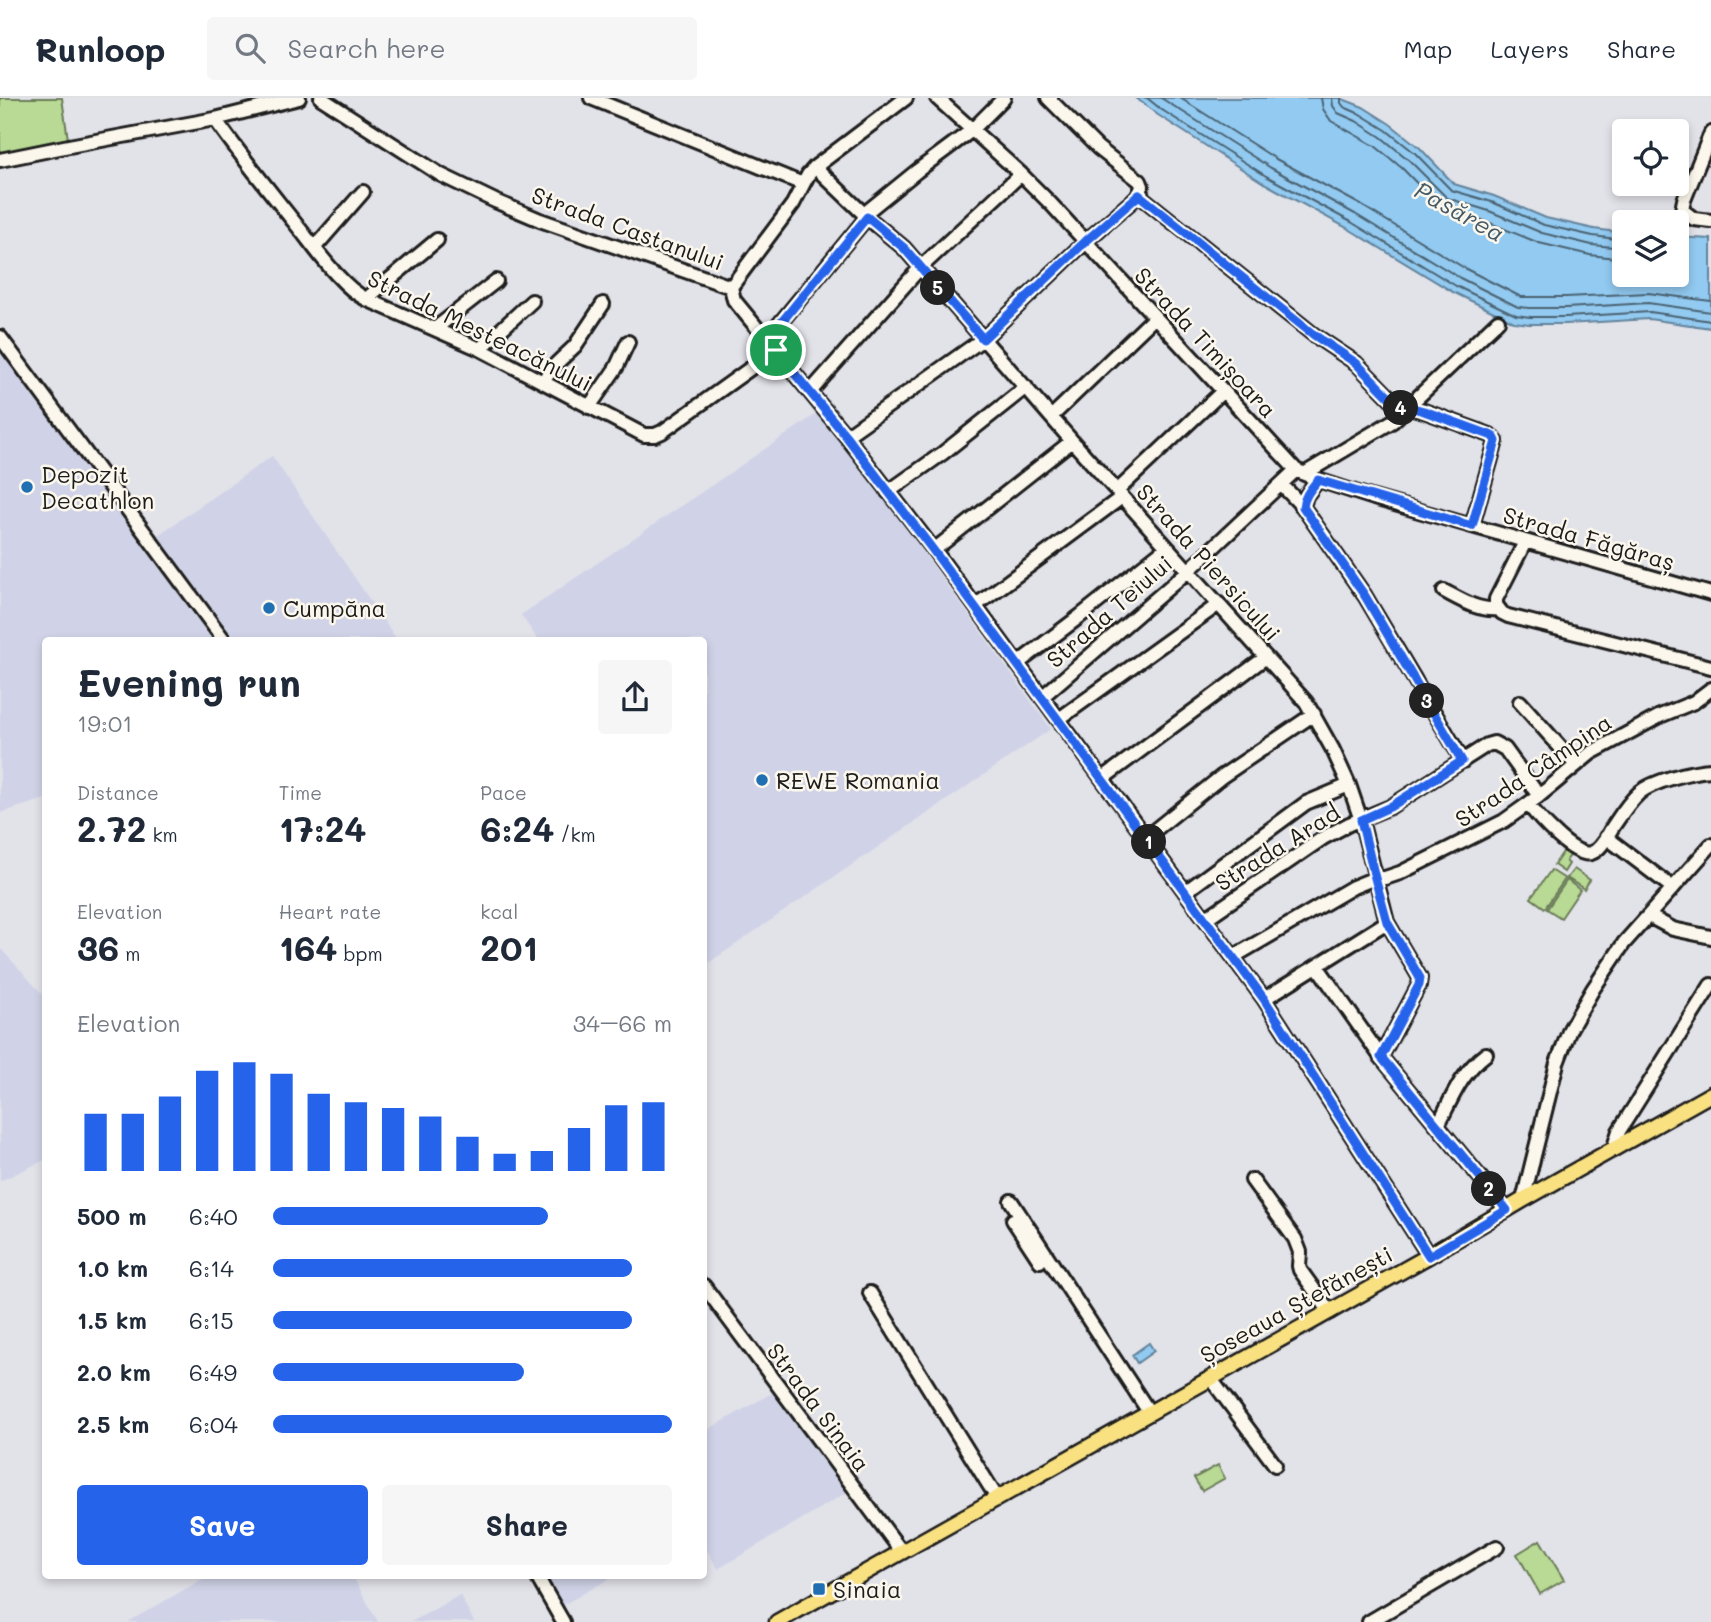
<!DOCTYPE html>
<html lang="en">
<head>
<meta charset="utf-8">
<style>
  body { margin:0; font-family:Mali,sans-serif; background:#f6f6f7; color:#1f2937; height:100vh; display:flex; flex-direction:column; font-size:26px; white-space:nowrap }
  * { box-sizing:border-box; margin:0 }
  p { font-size:23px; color:#747a83 }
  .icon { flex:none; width:38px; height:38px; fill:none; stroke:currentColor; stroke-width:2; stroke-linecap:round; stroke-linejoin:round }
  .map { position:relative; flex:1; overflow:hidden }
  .drawer { position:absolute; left:42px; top:539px; width:665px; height:942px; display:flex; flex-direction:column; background:#fff; border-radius:7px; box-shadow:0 4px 10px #0003 }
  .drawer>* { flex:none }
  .fabs { position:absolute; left:1612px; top:21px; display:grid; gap:14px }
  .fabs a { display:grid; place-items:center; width:77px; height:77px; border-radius:7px; background:#fff; box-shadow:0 4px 10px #0003; font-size:35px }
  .pin { position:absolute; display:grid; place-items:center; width:60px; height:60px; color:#fff; margin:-30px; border:4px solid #fff; border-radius:50%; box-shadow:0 2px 7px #0007 }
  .km { position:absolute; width:35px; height:35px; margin:-18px; border-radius:50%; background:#222; color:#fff; font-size:19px; line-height:35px; text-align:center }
  .round { display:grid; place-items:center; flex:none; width:74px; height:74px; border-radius:7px; background:#f6f6f7 }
  .summary { display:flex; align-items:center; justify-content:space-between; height:119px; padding:0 35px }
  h1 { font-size:38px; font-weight:700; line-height:52px }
  .metrics { display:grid; grid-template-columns:repeat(3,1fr); gap:10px; height:119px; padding:7px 35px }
  .metrics div { display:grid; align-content:center }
  .metrics b { font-size:35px; font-weight:700 }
  .metrics small { font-size:19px; font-weight:400 }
  .metrics p { font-size:19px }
  .chart { height:196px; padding:14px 35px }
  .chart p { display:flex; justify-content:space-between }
  .chart svg { width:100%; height:126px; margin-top:7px; stroke:#2563eb; stroke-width:6 }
  .button { display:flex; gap:14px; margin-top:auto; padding:14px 35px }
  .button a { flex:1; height:80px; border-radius:7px; background:#2563eb; color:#fff; font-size:28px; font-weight:700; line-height:80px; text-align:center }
  .button a+a { background:#f6f6f7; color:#1f2937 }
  ul { padding:0 35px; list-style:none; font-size:23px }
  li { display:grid; grid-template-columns:112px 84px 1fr; align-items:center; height:52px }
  li i { height:18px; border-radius:9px; background:#2563eb }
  header { display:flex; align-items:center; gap:42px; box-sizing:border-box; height:98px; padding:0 35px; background:#fff; border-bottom:2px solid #e0e1e3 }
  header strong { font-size:33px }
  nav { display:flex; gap:38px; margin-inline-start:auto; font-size:24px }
  .search { width:490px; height:63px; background:#f6f6f7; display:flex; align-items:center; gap:18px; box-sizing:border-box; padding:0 24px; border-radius:7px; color:#747a83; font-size:26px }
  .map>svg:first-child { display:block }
  .built { fill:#d0d3e7 }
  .green { fill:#b8da94; stroke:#6a7b58; stroke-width:2 }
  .water { fill:#92caf1; stroke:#63849c; stroke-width:2 }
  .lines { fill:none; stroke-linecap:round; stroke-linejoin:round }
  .shore { stroke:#4b6271; stroke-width:2 }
  .minor-casing { stroke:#1c1c1c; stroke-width:18 }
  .major-casing { stroke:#1c1c1c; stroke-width:19 }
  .minor { stroke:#fbf7ec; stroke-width:12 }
  .major { stroke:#f9e181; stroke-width:14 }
  .route-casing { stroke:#fff; stroke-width:14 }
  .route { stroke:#2563eb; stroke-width:9 }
  .poi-dot { fill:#1f6fb2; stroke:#fbf7ec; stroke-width:2.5 }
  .labels { text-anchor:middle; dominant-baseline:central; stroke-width:5; stroke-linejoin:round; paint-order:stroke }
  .street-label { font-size:23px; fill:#1c1c1c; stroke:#fbf7ec }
  .poi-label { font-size:23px; fill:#1c1c1c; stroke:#fbf7ec; text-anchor:start }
  .water-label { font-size:24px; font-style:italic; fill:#455967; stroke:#fbf7ec }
</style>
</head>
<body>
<header>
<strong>Runloop</strong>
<div class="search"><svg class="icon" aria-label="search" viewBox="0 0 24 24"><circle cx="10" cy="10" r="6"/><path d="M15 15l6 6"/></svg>Search here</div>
<nav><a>Map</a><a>Layers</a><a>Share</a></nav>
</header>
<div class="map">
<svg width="1711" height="1524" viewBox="0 0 1711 1524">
  <rect width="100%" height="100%" fill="#e2e2e9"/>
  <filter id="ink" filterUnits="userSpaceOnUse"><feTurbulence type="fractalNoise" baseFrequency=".0143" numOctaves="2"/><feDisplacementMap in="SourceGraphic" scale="14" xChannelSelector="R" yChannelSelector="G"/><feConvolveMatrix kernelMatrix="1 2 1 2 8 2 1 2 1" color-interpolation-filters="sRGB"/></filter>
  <g filter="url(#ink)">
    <path class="built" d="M0 239 151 442 272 358 397 542H46L45 701 0 715Z
      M818 315 903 426 1051 631 704 868V542H538L521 517Z
      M0 850 46 900 45 1062 0 1083Z
      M779 1291 854 1390 718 1471 704 1447V1334Z
      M210 1477H352L378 1524H128Z
      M536 1477H616L556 1511Z
      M460 1497 474 1524H411Z"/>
    <path class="green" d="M0 0H62L69 48 0 62Z
      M1565 751 1572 755 1566 763 1569 766 1564 774 1554 767Z
      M1574 771 1590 782 1584 791 1567 780Z
      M1551 772 1565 781 1545 810 1531 800Z
      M1567 782 1580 792 1561 820 1547 811Z
      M1218 1367 1225 1380 1202 1393 1194 1380Z
      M1540 1442 1564 1482 1540 1496 1517 1456Z"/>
    <path class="water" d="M1136 0H1340L1363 9 1390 26 1420 50 1454 86 1494 98 1546 120 1594 131 1624 135V177H1676L1677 139 1711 141V230L1649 221 1566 226H1529L1514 224 1453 194 1347 130 1262 84 1158 17Z
      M1149 1245 1154 1253 1137 1265 1132 1257Z"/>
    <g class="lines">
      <path class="shore" d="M1147 0 1162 12 1266 78 1351 124 1456 188 1516 217 1530 219H1566L1650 214 1711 223
        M1161 0 1271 70 1355 116 1460 180 1518 209 1530 210H1566L1648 205 1711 214
        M1180 0 1276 61 1361 107 1466 171 1521 199H1566L1648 195 1711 203
        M1321 0 1323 11 1331 23 1375 48 1402 70 1436 105 1443 110 1485 123 1539 145 1590 157 1624 161
        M1332 0 1333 8 1338 15 1356 23 1381 39 1409 62 1447 100 1489 113 1542 135 1592 147 1624 150
        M1341 0V5L1344 9 1360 16 1386 32 1415 55 1451 92 1492 104 1544 127 1593 138 1624 142"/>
      <defs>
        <path id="minor" d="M321 0 441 77 495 103 540 122 731 189
          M591 0 803 86
          M937 0 1021 76 1051 106 1296 372 1318 382 1374 400 1711 496
          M1048 0 1098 50 1140 83 1142 88 1139 97
          M215 21C240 57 268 91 295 125 314 148 340 188 366 201L480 251 644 337H655L662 334 776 252
          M1711 35 1684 102 1682 112 1694 121 1711 123
          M0 62 69 48 215 21 299 0
          M815 69 867 119 904 150 1072 343 1306 604 1333 652 1349 687 1361 722 1387 824 1420 880 1419 887 1381 959
          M864 116 917 73 972 32 1004 0
          M315 149 363 94
          M731 189 734 202 846 338 934 452 1233 859 1264 901 1429 1158
          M731 189 793 106 808 77 815 69 906 0
          M366 201 437 142
          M436 230 496 183
          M0 239 224 542
          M767 241 867 119
          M480 251 532 203
          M543 283 557 265 575 248 603 206
          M810 294 920 170 1021 76
          M589 309 616 270 628 244
          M1409 309 1424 313 1490 337 1496 343 1472 428
          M1051 319 1155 219
          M846 338 983 241 1086 143 1139 97 1314 237 1356 265 1404 314
          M1304 376 1393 323 1498 223
          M1318 382 1306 398 1303 409 1365 498 1463 663
          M1281 386 1303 409
          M1117 393 1223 293
          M888 394 943 355 1026 289
          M1525 444 1496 501V507L1502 515 1508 518 1711 569
          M934 452 1072 343
          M1444 493C1461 502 1478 513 1498 511
          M975 508 1122 399
          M1017 566 1079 519 1167 449
          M1042 599 1188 473 1296 372
          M1520 604 1576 667
          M1059 621 1219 506
          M1102 681 1266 559
          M1528 706C1538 719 1574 760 1591 755 1601 752 1607 738 1612 730 1620 718 1628 705 1639 695 1653 683 1692 673 1711 672
          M1606 739 1673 790
          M1145 740 1221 679 1314 616
          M1185 794 1306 705 1349 687
          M1649 818 1673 831 1711 839
          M1205 821 1323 740 1349 726 1390 709 1487 647 1494 645 1505 651 1539 698
          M1233 859 1353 789 1375 780H1385L1400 775 1504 723 1539 698 1591 655 1660 618 1694 604 1711 591
          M1317 868 1381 959 1507 1112
          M1264 901 1387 824
          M1438 1027C1452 1000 1461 975 1486 956
          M1613 1052 1619 1033 1711 887
          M1252 1082 1295 1141 1300 1154 1299 1168 1300 1172 1330 1214
          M1523 1102 1557 965 1570 931 1593 891 1624 845 1711 747
          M1011 1103 1149 1314
          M1013 1122 1040 1163
          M704 1188 902 1454
          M870 1195 997 1400
          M1211 1281 1275 1367
          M536 1477 563 1524
          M1369 1524 1497 1449"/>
        <path id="major" d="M777 1524 1425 1160 1523 1102 1711 996"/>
      </defs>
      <use href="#minor" class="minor-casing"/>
      <use href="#major" class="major-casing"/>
      <use href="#minor" class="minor"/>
      <use href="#major" class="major"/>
    </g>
  </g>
  <g class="lines" filter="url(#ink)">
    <defs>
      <path id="route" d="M1139 97 1314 237 1356 265 1404 314 1409 309 1424 313 1490 337 1494 339 1496 343 1472 428 1318 382C1311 391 1304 398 1303 409L1365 498 1462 663 1390 709 1361 722 1375 780 1387 824 1420 880 1419 887 1381 959 1507 1112 1429 1158 1264 901 933 452 846 338 767 242 867 119 904 150 983 241 1086 143Z"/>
    </defs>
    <use href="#route" class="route-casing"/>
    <use href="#route" class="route"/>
  </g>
  <g class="poi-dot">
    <circle cx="27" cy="389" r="7"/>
    <circle cx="269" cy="510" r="7"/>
    <circle cx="762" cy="682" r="7"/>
    <rect x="812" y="1484" width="14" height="14" rx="3.5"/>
  </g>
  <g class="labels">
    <g class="street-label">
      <text transform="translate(628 130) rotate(20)">Strada Castanului</text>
      <text transform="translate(480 232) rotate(26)">Strada Mesteacănului</text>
      <text transform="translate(1206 244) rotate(47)">Strada Timișoara</text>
      <text transform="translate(1589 440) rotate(16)">Strada Făgăraș</text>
      <text transform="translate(1209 464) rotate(48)">Strada Piersicului</text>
      <text transform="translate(1109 513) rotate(-41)">Strada Teiului</text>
      <text transform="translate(1533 672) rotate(-34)">Strada Câmpina</text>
      <text transform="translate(1277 749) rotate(-32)">Strada Arad</text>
      <text transform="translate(1296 1206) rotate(-29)">Șoseaua Ștefănești</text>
      <text transform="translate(819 1309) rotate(53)">Strada Sinaia</text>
    </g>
    <g class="poi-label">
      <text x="41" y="376">Depozit<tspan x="41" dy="26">Decathlon</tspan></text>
      <text x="283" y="510">Cumpăna</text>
      <text x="776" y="682">REWE Romania</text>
      <text x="833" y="1491">Sinaia</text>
    </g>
    <g class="water-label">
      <text transform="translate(1460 113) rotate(29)">Pasărea</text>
    </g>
  </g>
</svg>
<div class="fabs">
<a><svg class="icon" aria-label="locate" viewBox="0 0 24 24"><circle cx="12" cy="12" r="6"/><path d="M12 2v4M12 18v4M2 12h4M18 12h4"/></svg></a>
<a><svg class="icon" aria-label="layers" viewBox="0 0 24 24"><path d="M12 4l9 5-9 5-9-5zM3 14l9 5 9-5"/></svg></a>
</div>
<div class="pin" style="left:776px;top:252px;background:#1e9e55"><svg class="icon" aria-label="arrive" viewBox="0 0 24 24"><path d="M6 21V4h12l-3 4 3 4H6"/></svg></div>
<b class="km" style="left:1149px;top:744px">1</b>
<b class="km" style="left:1489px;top:1091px">2</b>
<b class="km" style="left:1427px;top:603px">3</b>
<b class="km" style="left:1401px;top:310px">4</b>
<b class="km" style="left:938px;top:190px">5</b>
<section class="drawer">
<div class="summary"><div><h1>Evening run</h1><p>19:01</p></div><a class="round"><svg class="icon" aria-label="share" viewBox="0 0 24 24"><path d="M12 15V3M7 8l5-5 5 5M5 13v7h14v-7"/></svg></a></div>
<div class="metrics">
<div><p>Distance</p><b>2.72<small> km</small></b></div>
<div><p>Time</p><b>17:24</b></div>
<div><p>Pace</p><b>6:24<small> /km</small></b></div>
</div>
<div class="metrics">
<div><p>Elevation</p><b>36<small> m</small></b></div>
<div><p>Heart rate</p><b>164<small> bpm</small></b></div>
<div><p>kcal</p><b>201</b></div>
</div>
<div class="chart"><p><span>Elevation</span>34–66 m</p>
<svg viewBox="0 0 160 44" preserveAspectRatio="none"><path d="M5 44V24M15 44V24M25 44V18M35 44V9M45 44V6M55 44V10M65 44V17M75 44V20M85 44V22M95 44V25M105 44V32M115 44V38M125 44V37M135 44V29M145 44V21M155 44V20"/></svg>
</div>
<ul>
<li><b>500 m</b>6:40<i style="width:69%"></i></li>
<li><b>1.0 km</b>6:14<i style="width:90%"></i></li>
<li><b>1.5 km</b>6:15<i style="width:90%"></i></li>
<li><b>2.0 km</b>6:49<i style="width:63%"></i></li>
<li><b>2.5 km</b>6:04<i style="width:100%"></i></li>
</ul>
<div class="button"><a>Save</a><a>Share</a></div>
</section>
</div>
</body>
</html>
